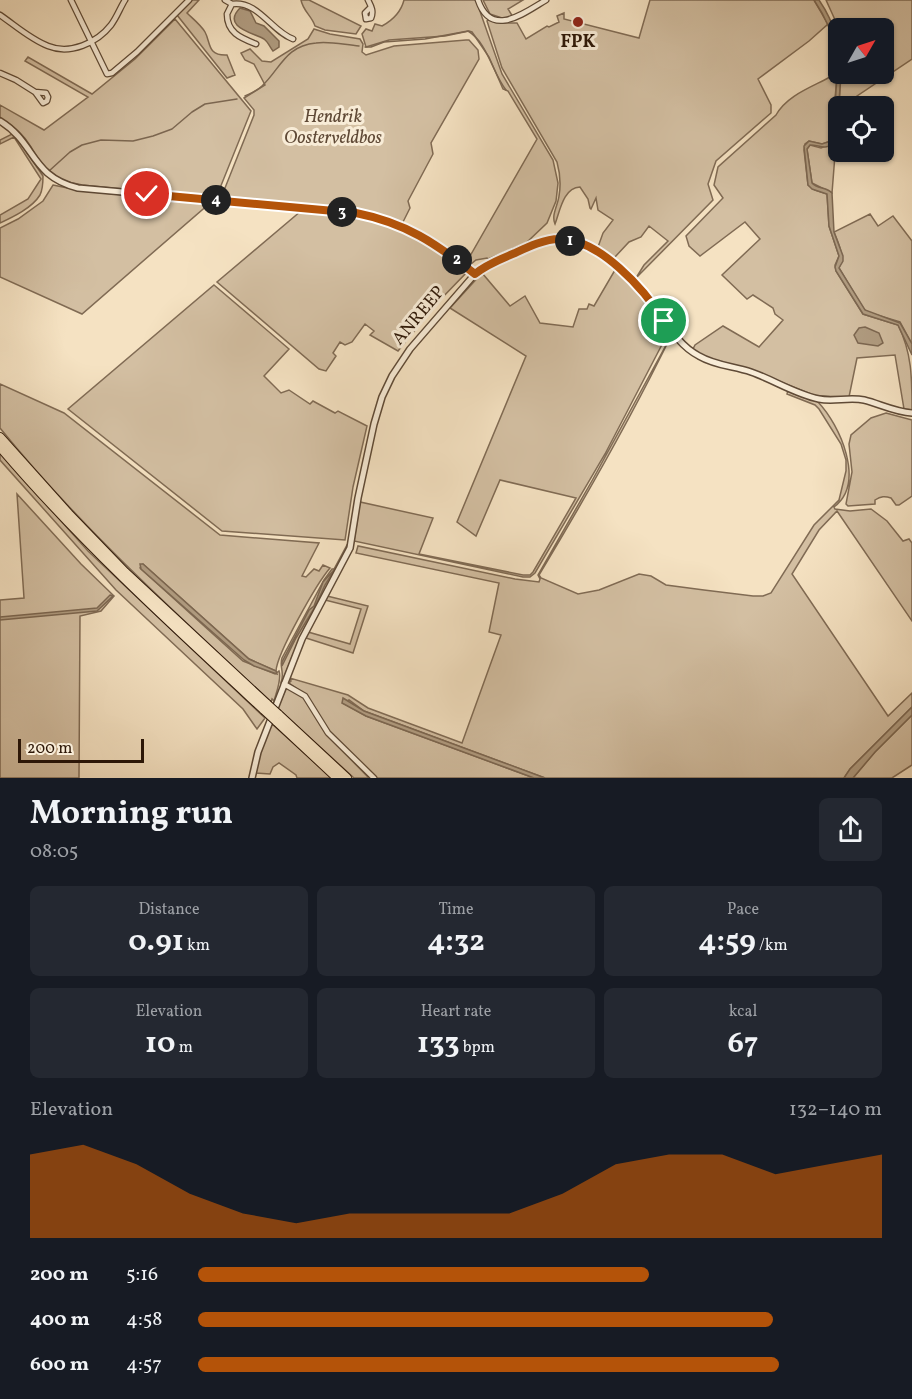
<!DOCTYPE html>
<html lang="en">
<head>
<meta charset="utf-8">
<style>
  body { margin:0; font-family:Vollkorn,serif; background:#242831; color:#f1f3f6; height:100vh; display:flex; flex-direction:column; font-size:22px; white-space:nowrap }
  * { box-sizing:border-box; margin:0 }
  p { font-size:20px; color:#9ea1a6 }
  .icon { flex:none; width:33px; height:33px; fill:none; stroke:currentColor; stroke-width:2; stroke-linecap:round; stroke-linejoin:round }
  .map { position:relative; height:778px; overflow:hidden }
  .panel { display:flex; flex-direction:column; background:#171b24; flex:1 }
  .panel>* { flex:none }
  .needle { width:39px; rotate:51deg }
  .fabs { position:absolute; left:828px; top:18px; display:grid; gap:12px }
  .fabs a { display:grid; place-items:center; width:66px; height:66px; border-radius:9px; background:#171b24; box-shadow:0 2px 4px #0004; font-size:30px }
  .scale { position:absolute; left:18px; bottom:15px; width:126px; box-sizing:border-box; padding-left:6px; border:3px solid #2d1707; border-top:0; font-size:16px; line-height:21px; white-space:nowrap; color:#2d1707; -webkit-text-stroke:4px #f8ecd7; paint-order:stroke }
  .pin { position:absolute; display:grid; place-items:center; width:51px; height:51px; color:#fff; margin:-26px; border:3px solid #fff; border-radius:50%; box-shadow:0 2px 6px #0007 }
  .km { position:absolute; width:30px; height:30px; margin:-15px; border-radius:50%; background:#222; color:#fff; font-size:16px; line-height:30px; text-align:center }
  .round { display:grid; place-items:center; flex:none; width:63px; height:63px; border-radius:9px; background:#242831 }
  .overview { display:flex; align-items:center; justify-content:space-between; height:102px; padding:0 30px }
  h1 { font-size:33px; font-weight:700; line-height:45px }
  .metrics { display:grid; grid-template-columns:repeat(3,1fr); gap:9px; height:102px; padding:6px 30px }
  .metrics div { display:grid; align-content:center; border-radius:9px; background:#242831; text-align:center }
  .metrics b { font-size:30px; font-weight:700 }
  .metrics small { font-size:16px; font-weight:400 }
  .metrics p { font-size:16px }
  .chart { height:168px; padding:12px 30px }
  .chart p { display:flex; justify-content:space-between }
  .chart svg { width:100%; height:108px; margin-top:6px; fill:#b45309; opacity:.7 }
  ul { padding:0 30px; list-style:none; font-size:20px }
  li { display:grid; grid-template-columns:96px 72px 1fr; align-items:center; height:45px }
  li i { height:15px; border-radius:8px; background:#b45309 }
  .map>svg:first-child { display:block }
  .green { fill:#d3bfa2; stroke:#806b54; stroke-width:1.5 }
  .water { fill:#b19d82; stroke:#7c6751; stroke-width:1.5 }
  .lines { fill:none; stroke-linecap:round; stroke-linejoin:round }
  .stream { stroke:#7c6751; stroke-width:1.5 }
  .minor-casing { stroke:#5f4a36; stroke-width:7 }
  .tertiary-casing { stroke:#5f4a36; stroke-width:8 }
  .trunk-casing { stroke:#2d1707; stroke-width:10 }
  .minor { stroke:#f8ecd7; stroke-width:4.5 }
  .tertiary { stroke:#f8ecd7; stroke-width:5 }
  .trunk { stroke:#f5e2c2; stroke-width:8 }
  .trunk-bridge-casing { stroke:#2d1707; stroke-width:10; stroke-linecap:butt }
  .trunk-bridge { stroke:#f5e2c2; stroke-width:8 }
  .route-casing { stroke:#fff; stroke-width:12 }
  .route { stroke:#b45309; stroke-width:8 }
  .poi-dot { fill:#8f2418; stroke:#f8ecd7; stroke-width:2 }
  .labels { text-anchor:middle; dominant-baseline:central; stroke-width:6; stroke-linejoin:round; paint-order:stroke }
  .poi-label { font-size:18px; font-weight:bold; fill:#2d1707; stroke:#f8ecd7 }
  .park-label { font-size:18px; font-style:italic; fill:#5f4936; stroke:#f8ecd7 }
  .street-label { font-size:18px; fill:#2d1707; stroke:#f8ecd7 }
</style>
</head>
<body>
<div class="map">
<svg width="912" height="778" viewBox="0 0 912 778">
  <rect width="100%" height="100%" fill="#f5e2c2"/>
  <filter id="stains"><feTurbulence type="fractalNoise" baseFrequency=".00333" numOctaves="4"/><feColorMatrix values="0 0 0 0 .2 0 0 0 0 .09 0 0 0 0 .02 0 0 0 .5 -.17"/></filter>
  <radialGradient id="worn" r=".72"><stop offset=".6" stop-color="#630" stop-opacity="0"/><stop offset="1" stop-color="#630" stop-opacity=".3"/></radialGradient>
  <path class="green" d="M192 0H199L187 13C192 18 201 25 205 32 211 43 207 56 227 55L235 75 227 78 177 15Z
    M301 0H309L361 26 356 34 325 30 315 26C312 16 303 11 301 0Z
    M404 0H476L502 74 553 160 558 183 556 201 547 223 526 243 488 259 487 258 476 260 471 264 457 254 470 256 537 139 508 91 503 89 489 57 472 32 469 31 445 36 389 40 366 47 362 34 366 29 372 31 375 24 382 26C393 20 401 12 404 0Z
    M483 0H523L508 9 513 17 508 20 490 14Z
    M650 0H814L828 24 809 41 758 79 771 105V113L716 161 708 184 713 200 636 278 644 265 668 241 649 226 641 237 629 242 614 258 598 247 603 233 613 220 598 210 596 198 591 209 590 208 588 199 580 187C563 188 560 211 555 224 551 215 558 205 559 196 561 185 560 173 557 162L502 68 487 21 488 20 503 23H517L526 39 547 26 549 27 559 22 557 16 564 13V19L639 38Z
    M826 0H912V59L842 106H839L841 74H884V28H838V42L833 25 836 22Z
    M175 19 251 111 216 198 82 185C72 183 60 181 51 174 42 166 37 157 31 147 24 135 12 125 0 118V105L44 130 88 97 25 61 28 57 92 94 135 59Z
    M314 29 330 34 360 39 363 44 362 52 366 55 394 46 466 40H469L478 50 479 59 431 143 433 154 408 201 410 208 403 222 352 210 221 198 254 115V110L244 98 265 85 254 64 245 60 241 53 250 49 262 61 271 62 308 39Z
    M832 76 837 77 831 141 822 144 809 141 805 144 804 150 808 185 815 190 827 194 829 226 839 256 835 265 836 271 863 314 898 325C912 353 912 378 912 410L904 409 895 355 857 358 849 397 816 396 756 372 708 359 693 349 695 345 723 326 759 347 783 320 775 314 773 308 753 295 747 299 722 275 760 239 745 222 700 256 689 246 686 236 723 198 714 185 718 167 776 115C787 95 812 87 832 76Z
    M12 134 16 136 43 176C43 182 43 189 40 195 32 208 13 217 0 223V215L28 199 41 179 14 137 0 144V140Z
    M836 142 832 193 812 183 807 149 810 145 821 148Z
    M53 185 82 191 210 203 82 314 0 277V228L18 219 43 201Z
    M301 211 377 220 417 237 467 272 439 301 398 351 370 335 374 331 365 324 352 342 345 345 340 342 333 353 336 356 326 371 319 369 217 282Z
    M870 214 878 226 893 216 912 241V344L900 322 867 312 863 308 839 268C845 256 839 245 834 232Z
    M615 270C636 289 651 309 666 334L668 333 605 454 535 573 530 577H523L354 541 360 502 433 518 419 554 523 575H530L533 572 576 498 500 480 476 536 457 522 526 356 450 308 482 273 510 306 525 296 540 323 573 327 579 309H587L589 304 594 306Z
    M214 285 289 349 264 376 281 393 289 390 310 404 313 401 335 413 338 411 367 426 353 487 345 540 222 531 68 409Z
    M671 336C631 418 586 497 539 575L541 578 578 594 599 590 639 574 651 576 666 585 704 590 753 596H763L771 593 814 525 839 500 846 471V460L841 444 819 409 815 405 787 394 788 390C797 393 812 396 818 402 840 425 866 483 834 507L835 509 850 511 871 509 887 521 903 541 909 539 912 543V621L837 511 819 530 792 574 888 716 912 693V707L850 769 844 778H545L364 711 349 700 343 703 366 716 534 778H376L329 732 306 695 289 683 291 681 290 678 348 695 368 708 462 743 501 635 489 632 499 583 356 553 358 546 515 579 539 582 540 579 538 575 593 479Z
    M0 384 64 413 220 535 319 543 302 576 306 577 314 569 319 571 323 565 330 568C317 583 277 653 276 671L249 659 143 564 140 568 243 661 275 674 279 671C282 679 276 693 274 701L279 704 286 689 288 688 304 697 326 734 369 778H354L273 704 274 701 272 699 271 702C177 614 81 528 0 428Z
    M886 413 912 420V496L899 505H896L891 498C885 496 881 496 875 500V504L848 506 846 504 852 472 849 444 851 435 871 418Z
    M0 453 88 551 265 718 257 729 243 709 116 590 0 460Z
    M17 494 81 564 114 596 101 611 80 616 79 778H0V600L24 598Z
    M332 569H337L300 637 282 682H281C285 673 279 667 282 658L324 580Z
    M327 596 368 606 353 653 306 638 308 632 350 644 361 609 325 600Z
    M912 715V765L892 778H853L875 752Z
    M272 724 332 778H297L296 775 279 763 273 767 270 774 256 773 260 752Z"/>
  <path class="water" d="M814 0H819C837 26 838 43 838 74H841L836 142C826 151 820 145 810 145L807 149 812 183C817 189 827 187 832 193L834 232 843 256V261L839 268 865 310 900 323 912 344V355L898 325 863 314 836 271 835 267 839 256 829 226 827 194 812 189 808 185 804 146 809 141 822 144 831 141C833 129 834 116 835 104 839 61 839 37 814 0Z
    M240 8 250 11 256 23 264 26 279 41V47L273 51C270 47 268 42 264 39 254 33 221 27 240 8Z
    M865 327 879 333 883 343 878 346 858 343 854 335 859 328Z
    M347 545 349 546 325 585 315 607 296 638 282 666V662L309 610 314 606 323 582 333 571Z
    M140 564H143L249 659 276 671 277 674 254 666 244 660 141 569Z
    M110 595 113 596 97 611 0 620V617L97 608Z
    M343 698 364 711 545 778H534L366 716 342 703Z
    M912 707V715L875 752 853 778H844L850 769Z"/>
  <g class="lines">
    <path class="stream" d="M365 47H371L384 42 425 39 468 31C487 42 493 74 506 90
      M245 96C251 93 257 91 262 86 281 68 285 46 316 43 330 41 345 45 359 46
      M49 171 70 152 82 145 101 140 133 141 153 136 172 129 192 112 205 104 237 99"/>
    <defs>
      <path id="minor" d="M71 0 107 74 112 73 137 52 189 0
        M225 0 232 4 227 14C227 33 241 38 256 44
        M368 0C371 6 374 11 371 18L366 19 365 13 371 7
        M478 0C491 39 524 13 546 0
        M232 4C258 0 272 32 293 39
        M0 15C16 26 30 39 48 46 70 55 97 43 111 25 117 17 120 8 125 0
        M0 73 16 80 35 92 43 103 47 101 48 97 46 93 35 92
        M284 684 305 696 328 733 374 778"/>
      <path id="tertiary" d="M0 121C36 143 30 176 78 188L356 213C406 223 435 243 475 274
        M252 778 258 752 302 639 350 548 358 498 374 424 382 397 392 376 410 349 475 274 489 264 552 239C588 236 632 274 652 302 667 322 676 344 699 356 716 366 734 366 751 372 774 380 795 394 819 399 833 402 849 397 864 400 880 404 895 412 912 413"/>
      <path id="trunk" d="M0 437 69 514 125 572 267 704
        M0 447C81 542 172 625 264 710
        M278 714 347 778
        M276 721 337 778"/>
    </defs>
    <use href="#minor" class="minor-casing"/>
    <use href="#tertiary" class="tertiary-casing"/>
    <use href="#trunk" class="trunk-casing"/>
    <use href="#minor" class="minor"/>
    <use href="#tertiary" class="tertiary"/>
    <use href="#trunk" class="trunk"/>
    <defs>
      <path id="trunk-bridge" d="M267 704 278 714
        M264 710 276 721"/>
    </defs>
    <use href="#trunk-bridge" class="trunk-bridge-casing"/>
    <use href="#trunk-bridge" class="trunk-bridge"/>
  </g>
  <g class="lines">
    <defs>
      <path id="route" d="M147 194 356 213C406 223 435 243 475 274 487 264 501 259 515 253 528 247 545 239 559 239 599 238 645 290 664 321"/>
    </defs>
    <use href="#route" class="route-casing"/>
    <use href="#route" class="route"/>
  </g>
  <circle class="poi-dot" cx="578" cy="22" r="6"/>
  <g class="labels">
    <g class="poi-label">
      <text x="578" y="42">FPK</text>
    </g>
    <g class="park-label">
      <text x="333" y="117">Hendrik<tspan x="333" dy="21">Oosterveldbos</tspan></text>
    </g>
    <g class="street-label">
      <text transform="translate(419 316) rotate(-50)">ANREEP</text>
    </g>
  </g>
  <rect width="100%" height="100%" filter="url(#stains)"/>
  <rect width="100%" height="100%" fill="url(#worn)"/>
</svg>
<div class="fabs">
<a><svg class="needle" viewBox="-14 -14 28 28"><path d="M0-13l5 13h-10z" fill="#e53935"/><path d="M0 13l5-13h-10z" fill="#9ea1a6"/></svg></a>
<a><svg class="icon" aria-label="locate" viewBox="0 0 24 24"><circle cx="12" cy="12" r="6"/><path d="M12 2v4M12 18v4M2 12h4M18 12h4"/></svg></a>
</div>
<div class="scale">200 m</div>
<div class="pin" style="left:664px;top:321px;background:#1e9e55"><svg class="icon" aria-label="arrive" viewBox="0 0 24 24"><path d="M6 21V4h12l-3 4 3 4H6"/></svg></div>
<div class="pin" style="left:147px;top:194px;background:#d93025"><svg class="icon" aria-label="check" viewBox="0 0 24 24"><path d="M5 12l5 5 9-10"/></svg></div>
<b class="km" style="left:570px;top:241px">1</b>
<b class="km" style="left:457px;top:260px">2</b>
<b class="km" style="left:342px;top:212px">3</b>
<b class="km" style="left:216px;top:200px">4</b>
</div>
<section class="panel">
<div class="overview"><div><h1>Morning run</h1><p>08:05</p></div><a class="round"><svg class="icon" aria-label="share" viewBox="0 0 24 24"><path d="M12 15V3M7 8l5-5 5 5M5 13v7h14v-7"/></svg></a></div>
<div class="metrics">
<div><p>Distance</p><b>0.91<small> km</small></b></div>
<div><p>Time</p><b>4:32</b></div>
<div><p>Pace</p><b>4:59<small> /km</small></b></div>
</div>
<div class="metrics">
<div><p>Elevation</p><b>10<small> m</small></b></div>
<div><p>Heart rate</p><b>133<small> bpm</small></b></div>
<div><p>kcal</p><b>67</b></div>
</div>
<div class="chart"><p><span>Elevation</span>132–140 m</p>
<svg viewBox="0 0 160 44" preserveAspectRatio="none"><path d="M0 44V10L10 6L20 14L30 26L40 34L50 38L60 34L70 34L80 34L90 34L100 26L110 14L120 10L130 10L140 18L150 14L160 10V44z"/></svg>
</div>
<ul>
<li><b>200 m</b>5:16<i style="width:66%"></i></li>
<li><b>400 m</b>4:58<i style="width:84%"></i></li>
<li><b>600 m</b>4:57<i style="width:85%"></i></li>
</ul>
</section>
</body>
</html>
